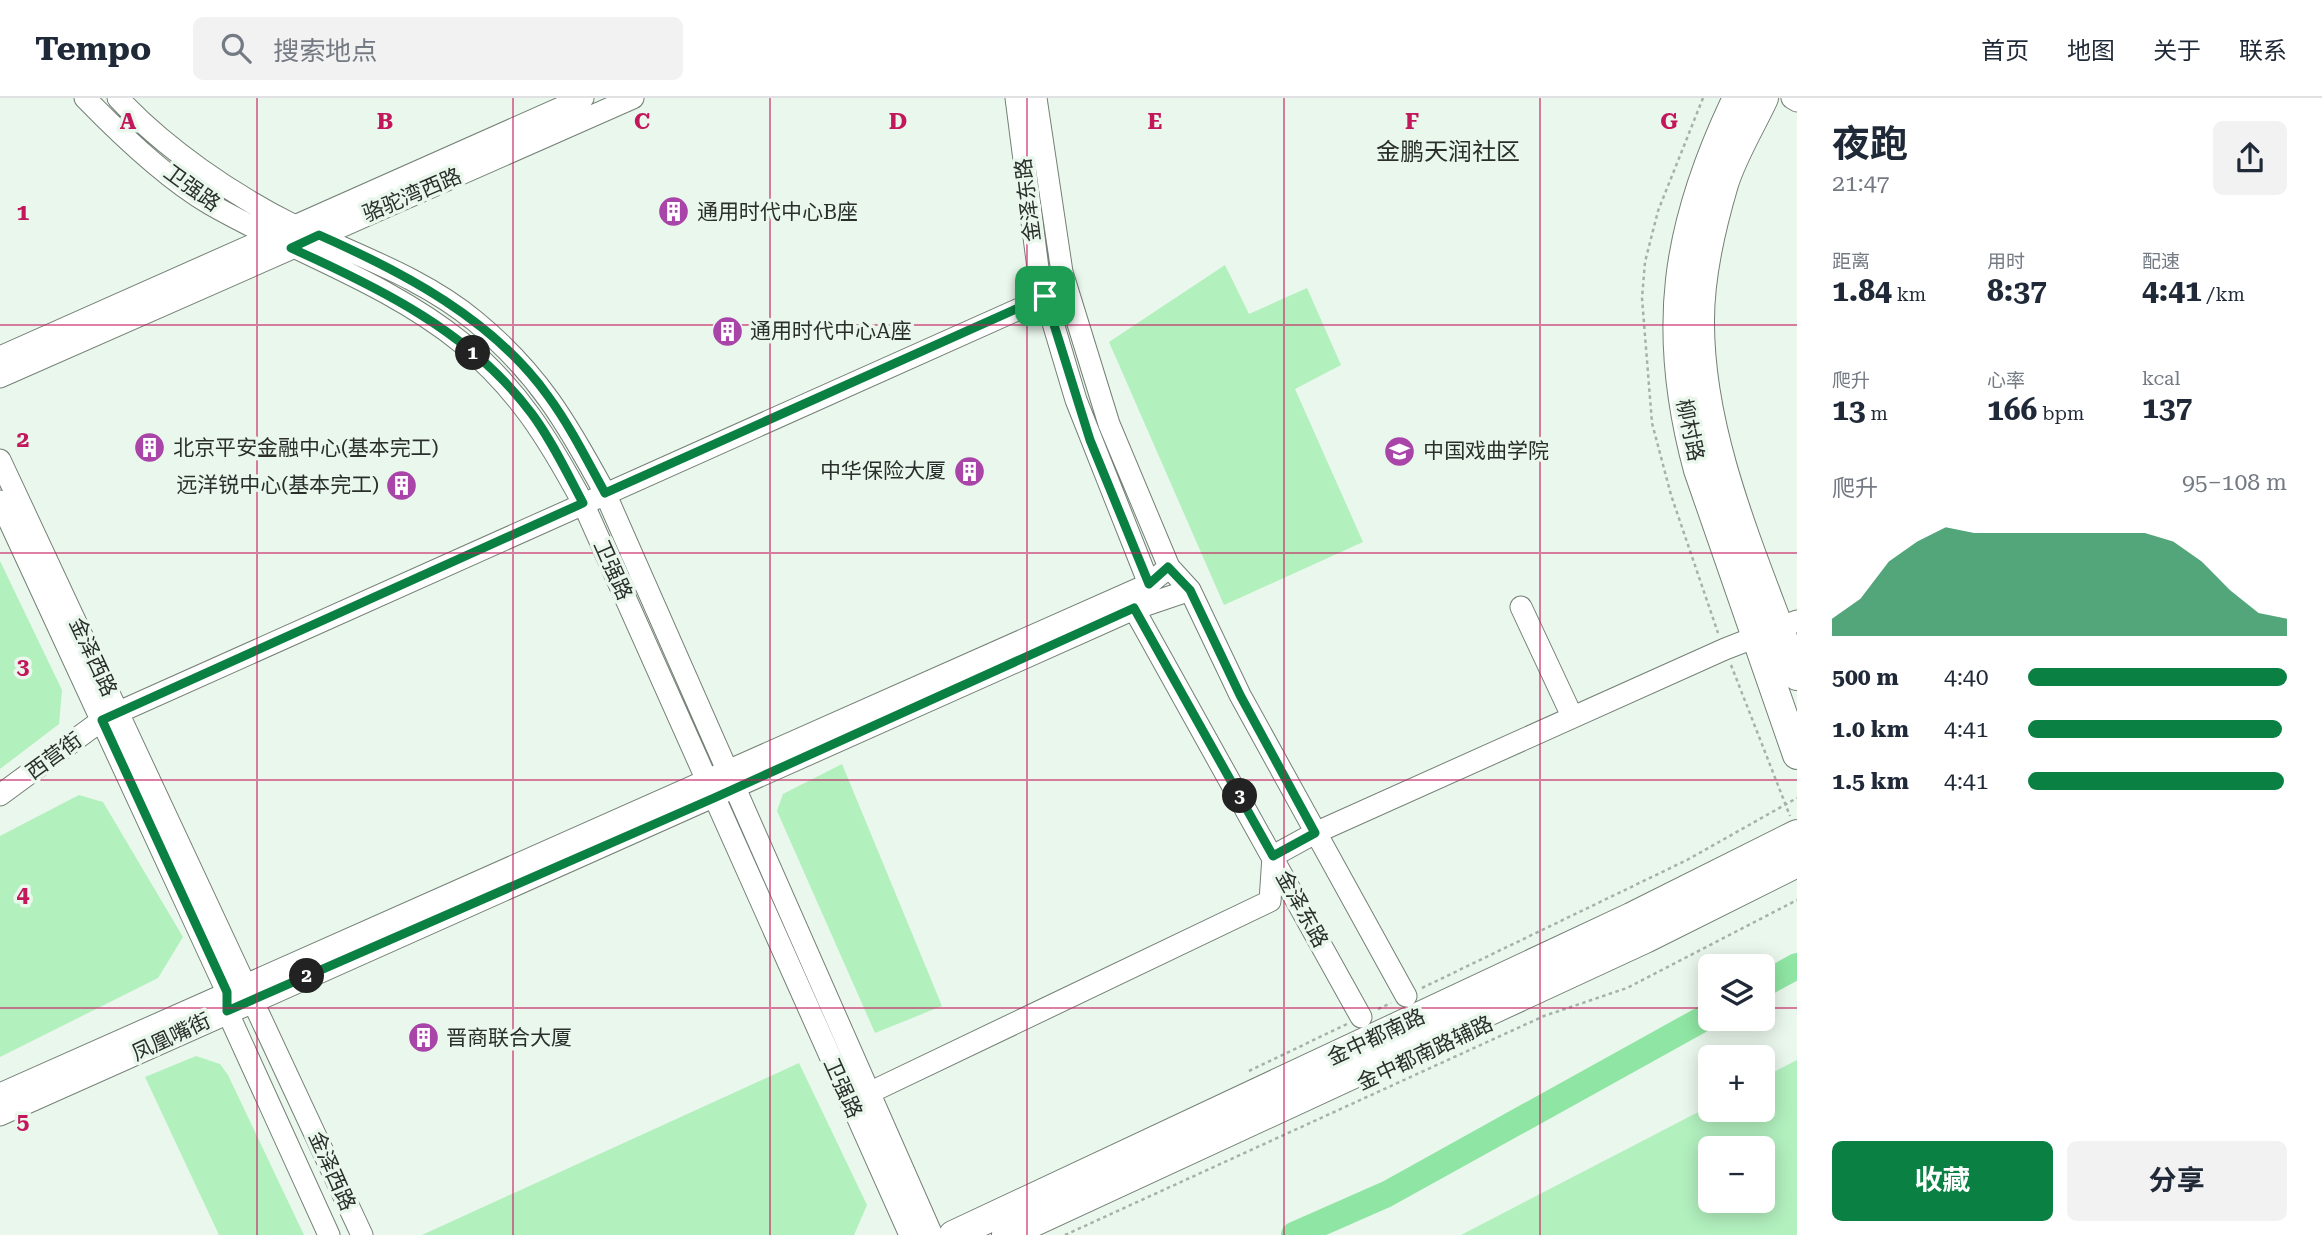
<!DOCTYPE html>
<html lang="zh">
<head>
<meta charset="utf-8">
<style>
  body { margin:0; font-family:"Roboto Serif","Noto Sans SC",serif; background:#f2f2f3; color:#1f2937; height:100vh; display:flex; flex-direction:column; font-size:26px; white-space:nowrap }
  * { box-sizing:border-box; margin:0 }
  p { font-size:23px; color:#747a83 }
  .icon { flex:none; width:38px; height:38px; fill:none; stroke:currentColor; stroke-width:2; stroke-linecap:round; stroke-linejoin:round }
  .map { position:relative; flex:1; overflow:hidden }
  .panel { display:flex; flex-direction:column; background:#fff; width:525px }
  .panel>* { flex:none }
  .fabs { position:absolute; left:1698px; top:856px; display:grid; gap:14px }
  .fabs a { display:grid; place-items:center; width:77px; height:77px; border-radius:10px; background:#fff; box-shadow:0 4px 18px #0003; font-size:35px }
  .pin { position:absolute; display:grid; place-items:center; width:60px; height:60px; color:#fff; margin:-30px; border-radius:14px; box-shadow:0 4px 10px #0006 }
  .km { position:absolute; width:35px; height:35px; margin:-18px; border-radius:50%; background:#222; color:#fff; font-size:19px; line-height:35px; text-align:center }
  .round { display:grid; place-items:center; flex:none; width:74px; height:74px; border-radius:10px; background:#f2f2f3 }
  .headline { display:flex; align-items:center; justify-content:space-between; height:119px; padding:0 35px }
  h1 { font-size:38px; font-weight:700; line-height:52px }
  .stats { display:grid; grid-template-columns:repeat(3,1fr); gap:10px; height:119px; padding:7px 35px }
  .stats div { display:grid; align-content:center }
  .stats b { font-size:30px; font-weight:700 }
  .stats small { font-size:19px; font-weight:400 }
  .stats p { font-size:19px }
  .chart { height:196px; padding:14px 35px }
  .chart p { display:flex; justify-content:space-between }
  .chart svg { width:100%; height:126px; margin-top:7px; fill:#0b8043; opacity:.7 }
  .cta { display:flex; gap:14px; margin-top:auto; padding:14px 35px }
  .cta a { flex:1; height:80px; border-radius:10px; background:#0b8043; color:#fff; font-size:28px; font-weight:700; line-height:80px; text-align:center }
  .cta a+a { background:#f2f2f3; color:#1f2937 }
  ul { padding:0 35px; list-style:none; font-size:23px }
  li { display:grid; grid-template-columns:112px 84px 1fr; align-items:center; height:52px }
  li i { height:18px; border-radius:9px; background:#0b8043 }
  header { display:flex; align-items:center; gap:42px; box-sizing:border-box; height:98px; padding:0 35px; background:#fff; border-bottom:2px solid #e0e1e3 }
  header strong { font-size:33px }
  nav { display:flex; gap:38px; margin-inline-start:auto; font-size:24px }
  .search { width:490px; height:63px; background:#f2f2f3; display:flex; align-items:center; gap:18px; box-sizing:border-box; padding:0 24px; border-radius:10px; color:#747a83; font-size:26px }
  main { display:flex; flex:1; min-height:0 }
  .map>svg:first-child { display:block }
  .green { fill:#b2f0be; fill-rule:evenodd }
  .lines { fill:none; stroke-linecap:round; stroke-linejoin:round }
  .river { stroke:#8fe5a3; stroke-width:26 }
  .minor-casing { stroke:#748076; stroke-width:23 }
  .major-casing { stroke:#748076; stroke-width:30 }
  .path { stroke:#a7b1a8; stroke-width:2.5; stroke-dasharray:3.5 3.5; stroke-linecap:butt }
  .minor { stroke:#fff; stroke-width:21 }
  .major { stroke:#fff; stroke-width:28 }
  .route-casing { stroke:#fff; stroke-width:14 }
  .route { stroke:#0b8043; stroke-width:9 }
  .grid { fill:none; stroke:#c2185b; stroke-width:2; stroke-opacity:0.55 }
  .labels { text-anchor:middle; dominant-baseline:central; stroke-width:7; stroke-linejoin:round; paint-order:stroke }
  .street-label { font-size:21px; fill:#2a2f2b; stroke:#eaf7ec }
  .poi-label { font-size:21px; fill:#2a2f2b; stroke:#eaf7ec; text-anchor:start }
  .quarter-label { font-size:24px; fill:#2a2f2b; stroke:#eaf7ec }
  .grid-label { font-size:23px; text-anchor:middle; font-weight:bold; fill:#c2185b; stroke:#eaf7ec; stroke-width:7; stroke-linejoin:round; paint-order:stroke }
</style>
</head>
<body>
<header>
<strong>Tempo</strong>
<div class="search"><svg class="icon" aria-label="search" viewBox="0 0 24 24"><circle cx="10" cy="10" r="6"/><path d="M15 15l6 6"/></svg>搜索地点</div>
<nav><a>首页</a><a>地图</a><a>关于</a><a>联系</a></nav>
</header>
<main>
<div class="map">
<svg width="1797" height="1137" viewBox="0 0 1797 1137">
  <rect width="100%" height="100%" fill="#eaf7ec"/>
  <path class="green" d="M1225 167 1249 216 1307 190 1341 267 1295 291 1363 444 1224 507 1109 244Z
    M0 463 62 592 59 626 0 671Z
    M842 666 942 908 875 935 777 713 783 696Z
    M79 697 103 704 183 839 158 880 0 959V738Z
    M196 958 220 966 228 977 304 1137H219L145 979Z
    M1797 962V1137H1461L1710 1008V1012H1762V980ZM1710 1050H1762V1102H1710Z
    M799 965 867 1107 854 1137H422Z"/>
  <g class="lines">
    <path class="river" d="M1762 887 1797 868
      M1294 1137 1387 1096 1710 917"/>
    <defs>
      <path id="minor" d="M85 0C120 36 167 81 210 106 293 154 387 184 462 245 518 291 549 342 583 405L910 1137
        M118 0C164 50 233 97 293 127 355 157 422 179 475 223 538 275 567 325 605 395L932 1137
        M1016 0 1039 178 1076 302 1149 486 1134 511 1361 919
        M1036 0 1062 174 1109 326 1169 469 1190 492 1240 597 1406 898
        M1792 0 1797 3
        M0 259 583 0
        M0 279 633 0
        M0 362 362 1137
        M0 403 227 894V913L329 1137
        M1521 509 1572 618
        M0 697 102 622 119 614 1066 190
        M871 994 1270 803 1273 758 1315 735 1725 551 1797 523
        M0 996 1149 486 1169 469
        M0 1017 1134 511 1190 492"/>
      <path id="major" d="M1737 0C1675 129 1660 232 1698 372L1797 657
        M1764 0C1751 28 1733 57 1724 86 1711 130 1700 176 1700 222 1699 343 1757 465 1797 578
        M953 1137 1631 819 1797 736
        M1006 1137 1645 841 1797 765"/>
    </defs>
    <use href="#minor" class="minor-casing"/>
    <use href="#major" class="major-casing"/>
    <path class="path" d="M1703 0 1658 113 1645 164 1642 200 1652 325 1671 397 1718 535
      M1731 567 1790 718
      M1422 890 1687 762 1797 700
      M1378 911 1391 905
      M1249 973 1347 926
      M1065 1137 1544 918 1627 890 1797 802"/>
    <use href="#minor" class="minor"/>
    <use href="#major" class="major"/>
  </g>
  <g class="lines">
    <defs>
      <path id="route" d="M319 137C403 174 493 221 548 298 570 328 587 362 605 395L1045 198 1090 342 1149 486 1168 469 1190 492 1240 597 1315 735 1273 758 1134 510 714 700 227 913V894L102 622 583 405C567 375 552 343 532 316 472 235 380 190 291 150Z"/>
    </defs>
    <use href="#route" class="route-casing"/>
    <use href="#route" class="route"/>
  </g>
  <path class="grid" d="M257 0V1137M513 0V1137M770 0V1137M1027 0V1137M1284 0V1137M1540 0V1137M0 227H1797M0 455H1797M0 682H1797M0 910H1710M1762 910H1797"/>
  <defs>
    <symbol id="building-disc" viewBox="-11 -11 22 22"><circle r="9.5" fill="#a944a9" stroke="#eaf7ec"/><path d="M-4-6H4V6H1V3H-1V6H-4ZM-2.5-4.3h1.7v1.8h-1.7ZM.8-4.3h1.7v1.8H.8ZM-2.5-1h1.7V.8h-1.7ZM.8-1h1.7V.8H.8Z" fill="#fff"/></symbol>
    <symbol id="university-disc" viewBox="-11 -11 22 22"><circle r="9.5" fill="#a944a9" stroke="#eaf7ec"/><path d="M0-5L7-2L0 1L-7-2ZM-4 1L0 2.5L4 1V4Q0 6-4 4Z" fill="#fff"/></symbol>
  </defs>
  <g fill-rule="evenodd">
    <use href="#building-disc" x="656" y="96" width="35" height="35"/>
    <use href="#building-disc" x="710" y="216" width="35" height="35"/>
    <use href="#building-disc" x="132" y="332" width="35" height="35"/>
    <use href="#university-disc" x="1382" y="336" width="35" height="35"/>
    <use href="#building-disc" x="952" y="356" width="35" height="35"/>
    <use href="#building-disc" x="384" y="370" width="35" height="35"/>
    <use href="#building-disc" x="406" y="922" width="35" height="35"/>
  </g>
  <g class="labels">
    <g class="street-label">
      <text transform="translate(192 90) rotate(36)">卫强路</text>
      <text transform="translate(412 97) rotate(-23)">骆驼湾西路</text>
      <text transform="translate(1028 102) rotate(-97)">金泽东路</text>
      <text transform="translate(1690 332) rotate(78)">柳村路</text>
      <text transform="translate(613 472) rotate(66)">卫强路</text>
      <text transform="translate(93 559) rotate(65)">金泽西路</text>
      <text transform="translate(54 658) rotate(-36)">西营街</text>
      <text transform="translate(1302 811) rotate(61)">金泽东路</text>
      <text transform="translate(171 939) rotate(-25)">凤凰嘴街</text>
      <text transform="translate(1376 939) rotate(-25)">金中都南路</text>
      <text transform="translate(1425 955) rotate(-25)">金中都南路辅路</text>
      <text transform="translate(843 990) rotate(66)">卫强路</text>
      <text transform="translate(332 1073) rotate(66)">金泽西路</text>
    </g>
    <g class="poi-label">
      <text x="697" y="114">通用时代中心B座</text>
      <text x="750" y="233">通用时代中心A座</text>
      <text x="173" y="350">北京平安金融中心(基本完工)</text>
      <text x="1423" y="353">中国戏曲学院</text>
      <text x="946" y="373" text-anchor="end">中华保险大厦</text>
      <text x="379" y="387" text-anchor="end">远洋锐中心(基本完工)</text>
      <text x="446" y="940">晋商联合大厦</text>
    </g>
    <g class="quarter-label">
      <text x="1448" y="54">金鹏天润社区</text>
    </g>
  </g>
  <g class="grid-label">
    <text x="128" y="31">A</text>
    <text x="385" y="31">B</text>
    <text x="642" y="31">C</text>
    <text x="898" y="31">D</text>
    <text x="1155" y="31">E</text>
    <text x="1412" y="31">F</text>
    <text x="1669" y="31">G</text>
    <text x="23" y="122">1</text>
    <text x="23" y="349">2</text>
    <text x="23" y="576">3</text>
    <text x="23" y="804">4</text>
    <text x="23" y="1031">5</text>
  </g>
</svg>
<div class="fabs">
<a><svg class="icon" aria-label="layers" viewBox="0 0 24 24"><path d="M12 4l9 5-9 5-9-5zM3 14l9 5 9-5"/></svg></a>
<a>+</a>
<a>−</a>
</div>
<div class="pin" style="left:1045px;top:198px;background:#1e9e55"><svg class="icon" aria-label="arrive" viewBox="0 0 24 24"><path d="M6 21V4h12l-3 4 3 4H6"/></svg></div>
<b class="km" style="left:473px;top:255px">1</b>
<b class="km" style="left:307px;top:878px">2</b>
<b class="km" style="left:1240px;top:698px">3</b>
</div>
<section class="panel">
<div class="headline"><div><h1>夜跑</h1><p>21:47</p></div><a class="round"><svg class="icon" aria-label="share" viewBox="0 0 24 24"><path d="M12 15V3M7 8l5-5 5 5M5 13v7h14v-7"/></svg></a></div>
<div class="stats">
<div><p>距离</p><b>1.84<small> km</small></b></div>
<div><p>用时</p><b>8:37</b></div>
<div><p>配速</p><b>4:41<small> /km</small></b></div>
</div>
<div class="stats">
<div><p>爬升</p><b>13<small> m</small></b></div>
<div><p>心率</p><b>166<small> bpm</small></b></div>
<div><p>kcal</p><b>137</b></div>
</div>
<div class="chart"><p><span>爬升</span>95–108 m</p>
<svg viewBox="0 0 160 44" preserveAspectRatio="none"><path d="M0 44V38L10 31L20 18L30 11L40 6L50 8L60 8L70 8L80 8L90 8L100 8L110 8L120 11L130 18L140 28L150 36L160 38V44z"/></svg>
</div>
<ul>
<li><b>500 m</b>4:40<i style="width:100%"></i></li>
<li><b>1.0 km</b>4:41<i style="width:98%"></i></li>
<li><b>1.5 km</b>4:41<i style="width:99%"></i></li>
</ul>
<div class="cta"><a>收藏</a><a>分享</a></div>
</section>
</main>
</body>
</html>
